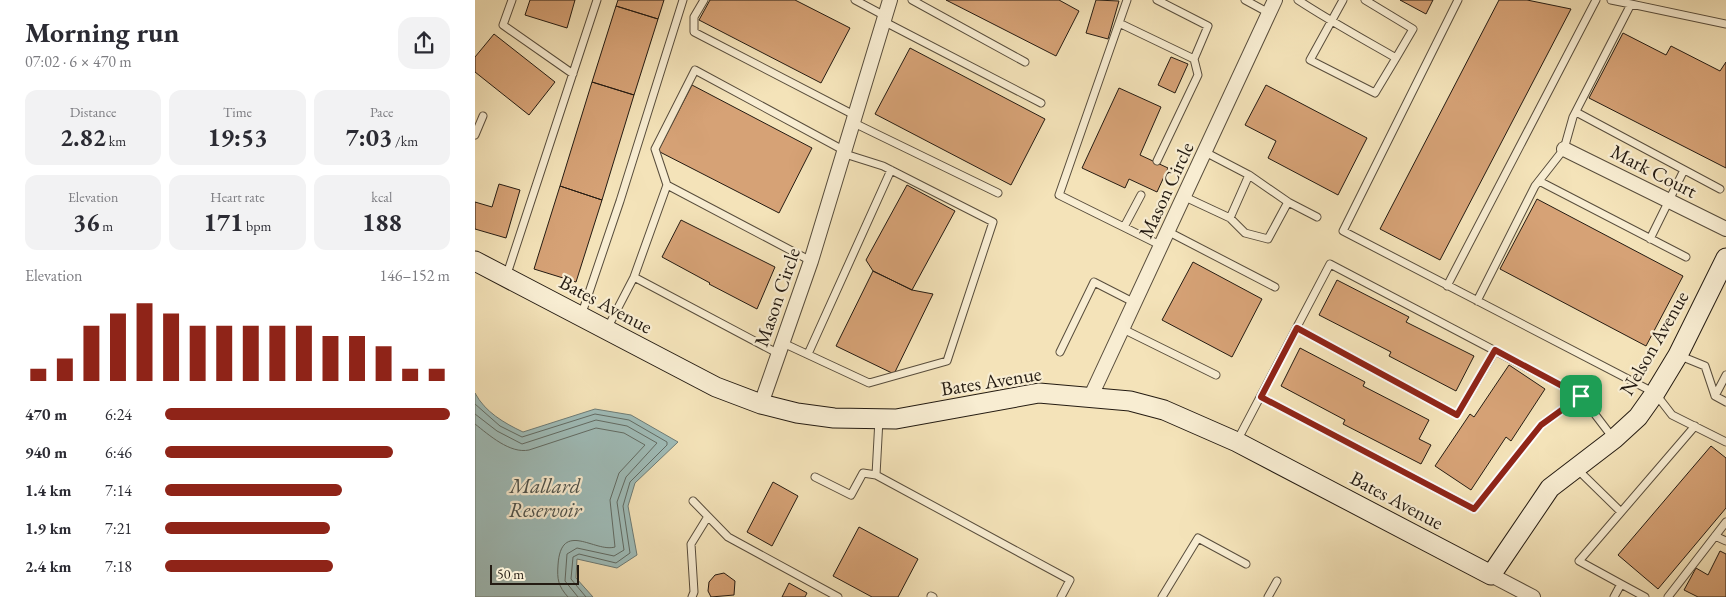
<!DOCTYPE html>
<html lang="en">
<head>
<meta charset="utf-8">
<style>
  body { margin:0; font-family:"EB Garamond",serif; background:#f2f2f3; color:#2b2b33; height:100vh; display:flex; flex-direction:column; font-size:19px; white-space:nowrap }
  * { box-sizing:border-box; margin:0 }
  p { font-size:16px; color:#7c7c81 }
  .icon { flex:none; width:28px; height:28px; fill:none; stroke:currentColor; stroke-width:2; stroke-linecap:round; stroke-linejoin:round }
  .map { position:relative; flex:1; overflow:hidden }
  .side { display:flex; flex-direction:column; background:#fff; width:475px }
  .side>* { flex:none }
  .scale { position:absolute; left:15px; bottom:12px; width:89px; box-sizing:border-box; padding-left:5px; border:2px solid #241b12; border-top:0; font-size:14px; line-height:18px; white-space:nowrap; color:#241b12; -webkit-text-stroke:4px #f8edd2; paint-order:stroke }
  .pin { position:absolute; display:grid; place-items:center; width:42px; height:42px; color:#fff; margin:-21px; border-radius:10px; box-shadow:0 2px 8px #0006 }
  .round { display:grid; place-items:center; flex:none; width:52px; height:52px; border-radius:15px; background:#f2f2f3 }
  .summary { display:flex; align-items:center; justify-content:space-between; height:85px; padding:0 25px }
  h1 { font-size:28px; font-weight:700; line-height:38px }
  .figures { display:grid; grid-template-columns:repeat(3,1fr); gap:8px; height:85px; padding:5px 25px }
  .figures div { display:grid; align-content:center; border-radius:12px; background:#f2f2f3; text-align:center }
  .figures b { font-size:25px; font-weight:700 }
  .figures small { font-size:14px; font-weight:400 }
  .figures p { font-size:14px }
  .chart { height:140px; padding:10px 25px }
  .chart p { display:flex; justify-content:space-between }
  .chart svg { width:100%; height:90px; margin-top:5px; stroke:#8f2418; stroke-width:6 }
  ul { padding:0 25px; list-style:none; font-size:16px }
  li { display:grid; grid-template-columns:80px 60px 1fr; align-items:center; height:38px }
  li i { height:12px; border-radius:6px; background:#8f2418 }
  main { display:flex; flex:1; min-height:0 }
  .map>svg:first-child { display:block }
  .water { fill:#9fbcb8; stroke:#6e7c76 }
  .lines { fill:none; stroke-linecap:round; stroke-linejoin:round }
  .shore { stroke:#626c65; stroke-width:1 }
  .building { fill:#d6a276; stroke:#241b12 }
  .lane-casing { stroke:#584d3c; stroke-width:9 }
  .street-casing { stroke:#584d3c; stroke-width:16 }
  .secondary-casing { stroke:#241b12; stroke-width:21 }
  .lane { stroke:#f8edd2; stroke-width:7 }
  .street { stroke:#f8edd2; stroke-width:14 }
  .secondary { stroke:#f8edd2; stroke-width:19 }
  .route-casing { stroke:#fff; stroke-width:10 }
  .route { stroke:#8f2418; stroke-width:6 }
  .labels { text-anchor:middle; dominant-baseline:central; stroke-width:4.5; stroke-linejoin:round; paint-order:stroke }
  .street-label { font-size:20px; fill:#241b12; stroke:#f8edd2 }
  .water-label { font-size:21px; font-style:italic; fill:#4f534c; stroke:#f8edd2 }
</style>
</head>
<body>
<main>
<section class="side">
<div class="summary"><div><h1>Morning run</h1><p>07:02 · 6 × 470 m</p></div><a class="round"><svg class="icon" aria-label="share" viewBox="0 0 24 24"><path d="M12 15V3M7 8l5-5 5 5M5 13v7h14v-7"/></svg></a></div>
<div class="figures">
<div><p>Distance</p><b>2.82<small> km</small></b></div>
<div><p>Time</p><b>19:53</b></div>
<div><p>Pace</p><b>7:03<small> /km</small></b></div>
</div>
<div class="figures">
<div><p>Elevation</p><b>36<small> m</small></b></div>
<div><p>Heart rate</p><b>171<small> bpm</small></b></div>
<div><p>kcal</p><b>188</b></div>
</div>
<div class="chart"><p><span>Elevation</span>146–152 m</p>
<svg viewBox="0 0 160 44" preserveAspectRatio="none"><path d="M5 44V38M15 44V33M25 44V17M35 44V11M45 44V6M55 44V11M65 44V17M75 44V17M85 44V17M95 44V17M105 44V17M115 44V22M125 44V22M135 44V27M145 44V38M155 44V38"/></svg>
</div>
<ul>
<li><b>470 m</b>6:24<i style="width:100%"></i></li>
<li><b>940 m</b>6:46<i style="width:80%"></i></li>
<li><b>1.4 km</b>7:14<i style="width:62%"></i></li>
<li><b>1.9 km</b>7:21<i style="width:58%"></i></li>
<li><b>2.4 km</b>7:18<i style="width:59%"></i></li>
</ul>
</section>
<div class="map">
<svg width="1251" height="597" viewBox="0 0 1251 597">
  <rect width="100%" height="100%" fill="#f4e3b9"/>
  <filter id="stains"><feTurbulence type="fractalNoise" baseFrequency=".004" numOctaves="4"/><feColorMatrix values="0 0 0 0 .2 0 0 0 0 .09 0 0 0 0 .02 0 0 0 .5 -.17"/></filter>
  <radialGradient id="worn" r=".72"><stop offset=".6" stop-color="#630" stop-opacity="0"/><stop offset="1" stop-color="#630" stop-opacity=".3"/></radialGradient>
  <path class="water" d="M0 393C10 412 29 423 48 432L120 409 156 415 203 442 160 483 153 506 162 555 142 568 102 559 101 578 118 597H0Z"/>
  <g class="lines">
    <path class="shore" d="M0 404 25 426 47 437 120 414 154 420 192 442V445L155 482 148 506 155 553 141 563 104 554 98 557 96 579 111 597
      M0 414 22 431 47 444 121 420 152 426 182 443 151 477 142 502 149 550 139 556 102 548 92 554 90 581 103 597
      M0 424C14 435 35 454 54 450L121 428 149 433 170 445 144 473 135 500 140 547C120 553 86 519 83 565 82 579 83 586 93 597"/>
  </g>
  <path class="building" d="M55 0H100L92 28 50 15Z
    M143 0H189L183 19 141 6Z
    M235 0H320L375 28 346 83 224 20Z
    M471 0H584L604 11 581 56Z
    M621 0 644 1 633 39 611 33Z
    M925 0H958L951 14Z
    M1024 0H1052L1096 9 965 260 905 229Z
    M141 6 183 19 159 95 117 82Z
    M1148 33 1191 55 1196 46 1245 71 1251 62V168L1114 98Z
    M19 34 80 82 54 115 0 72V57Z
    M435 48 570 119 536 185 400 114Z
    M696 57 713 64 700 93 683 85Z
    M117 82 159 95 127 200 85 186Z
    M217 85 337 148 304 213 183 151Z
    M791 85 892 138 863 195 793 158 801 141 770 125Z
    M644 88 686 107 665 155 693 168 682 192 654 179 650 188 607 168Z
    M24 184 45 190 31 238 0 229V202L17 207Z
    M432 185 480 211 437 290 398 271 391 260Z
    M85 186 127 200 101 282 59 269Z
    M1062 199 1208 276 1171 346 1025 269Z
    M206 220 300 267 282 309 234 284 235 283 187 257Z
    M718 262 787 299 757 357 687 320Z
    M398 271 437 290 458 294 419 374 361 346Z
    M862 280 934 317 931 322 999 356 981 391 914 356 916 352 844 315Z
    M825 348 890 382 888 386 954 420 944 439 956 445 946 464 868 424 870 420 806 386Z
    M1034 365 1070 389 1036 441 1031 437 996 490 960 466 995 414 999 417Z
    M1236 446 1251 458V508L1183 589 1143 555Z
    M298 482 323 496 297 546 272 532Z
    M384 527 443 559 423 597H397L358 576Z
    M1245 551 1251 554V597H1223L1209 590 1221 568 1233 575Z
    M249 573 260 581 259 595 236 597 233 591 234 582 240 575Z
    M314 583 332 593 330 597H307Z"/>
  <g class="lines">
    <defs>
      <path id="lane" d="M37 0 28 25 98 74
        M229 0 219 17V32L381 116
        M380 0 410 16
        M437 0 550 62
        M652 0 584 195 687 246
        M770 0 794 13
        M823 0C855 21 888 39 921 58L900 93 835 60 868 0
        M890 0 938 29 921 58
        M983 0 868 231 1180 393 1197 415 1251 442
        M1136 0 1156 4
        M408 21 566 103
        M644 23 719 59 733 26 682 0
        M1101 112 1245 189
        M379 123 523 193
        M0 135 8 116
        M682 161 723 75 719 59
        M1064 181 1211 257
        M192 185 180 149 220 70 370 151
        M710 197 755 218 774 175 730 152
        M813 202 842 217
        M755 218 770 233 793 239 813 202 774 175
        M649 227 666 195
        M694 232 800 287
        M1175 239 1209 170
        M31 277 122 0
        M159 277 192 185 336 261
        M972 286 1121 0
        M1002 301 1060 186 1089 149 1098 117 1156 4 1251 24
        M106 316 145 201 208 0
        M822 328 982 415 1020 351
        M132 329 159 277 304 354
        M648 329 741 375
        M308 343 394 383 472 361 518 222 408 166 370 154
        M585 352 619 282 660 303
        M333 354 416 170
        M1203 355 1230 366 1240 396 1251 402
        M1240 396 1251 375
        M786 397 999 509 1066 425 1106 396
        M404 419 401 475 595 580 586 597
        M762 441 855 264 1106 396 1138 438
        M1102 469 1146 512
        M340 477 376 495 388 473 401 475
        M218 501 253 537 363 597
        M1240 536 1251 541
        M1146 584 1104 561 1220 426
        M456 596 458 597
        M217 597 219 592 216 544 232 518
        M687 597 723 538 771 564
        M793 597 802 581
        M1139 597 1146 584 1170 597
        M1193 597 1251 522"/>
      <path id="street" d="M1089 149 1251 229
        M616 396 800 0
        M286 404 336 261 415 0
        M1016 575 1058 597"/>
      <path id="secondary" d="M0 261 241 387 286 404 322 413 359 418 421 419 564 393 655 401 689 410 762 442 1016 575 1075 488 1139 439 1163 417 1180 393 1203 355 1251 258"/>
    </defs>
    <use href="#lane" class="lane-casing"/>
    <use href="#street" class="street-casing"/>
    <use href="#secondary" class="secondary-casing"/>
    <use href="#lane" class="lane"/>
    <use href="#street" class="street"/>
    <use href="#secondary" class="secondary"/>
  </g>
  <g class="lines">
    <defs>
      <path id="route" d="M822 328 982 415 1020 350 1106 396 1066 425 999 509 786 397Z"/>
    </defs>
    <use href="#route" class="route-casing"/>
    <use href="#route" class="route"/>
  </g>
  <g class="labels">
    <g class="street-label">
      <text transform="translate(1179 171) rotate(27)">Mark Court</text>
      <text transform="translate(691 190) rotate(-65)">Mason Circle</text>
      <text transform="translate(302 297) rotate(-71)">Mason Circle</text>
      <text transform="translate(131 304) rotate(28)">Bates Avenue</text>
      <text transform="translate(1179 343) rotate(-60)">Nelson Avenue</text>
      <text transform="translate(516 381) rotate(-9)">Bates Avenue</text>
      <text transform="translate(922 500) rotate(28)">Bates Avenue</text>
    </g>
    <g class="water-label">
      <text x="70" y="485">Mallard<tspan x="70" dy="24">Reservoir</tspan></text>
    </g>
  </g>
  <rect width="100%" height="100%" filter="url(#stains)"/>
  <rect width="100%" height="100%" fill="url(#worn)"/>
</svg>
<div class="scale">50 m</div>
<div class="pin" style="left:1106px;top:396px;background:#1e9e55"><svg class="icon" aria-label="arrive" viewBox="0 0 24 24"><path d="M6 21V4h12l-3 4 3 4H6"/></svg></div>
</div>
</main>
</body>
</html>
